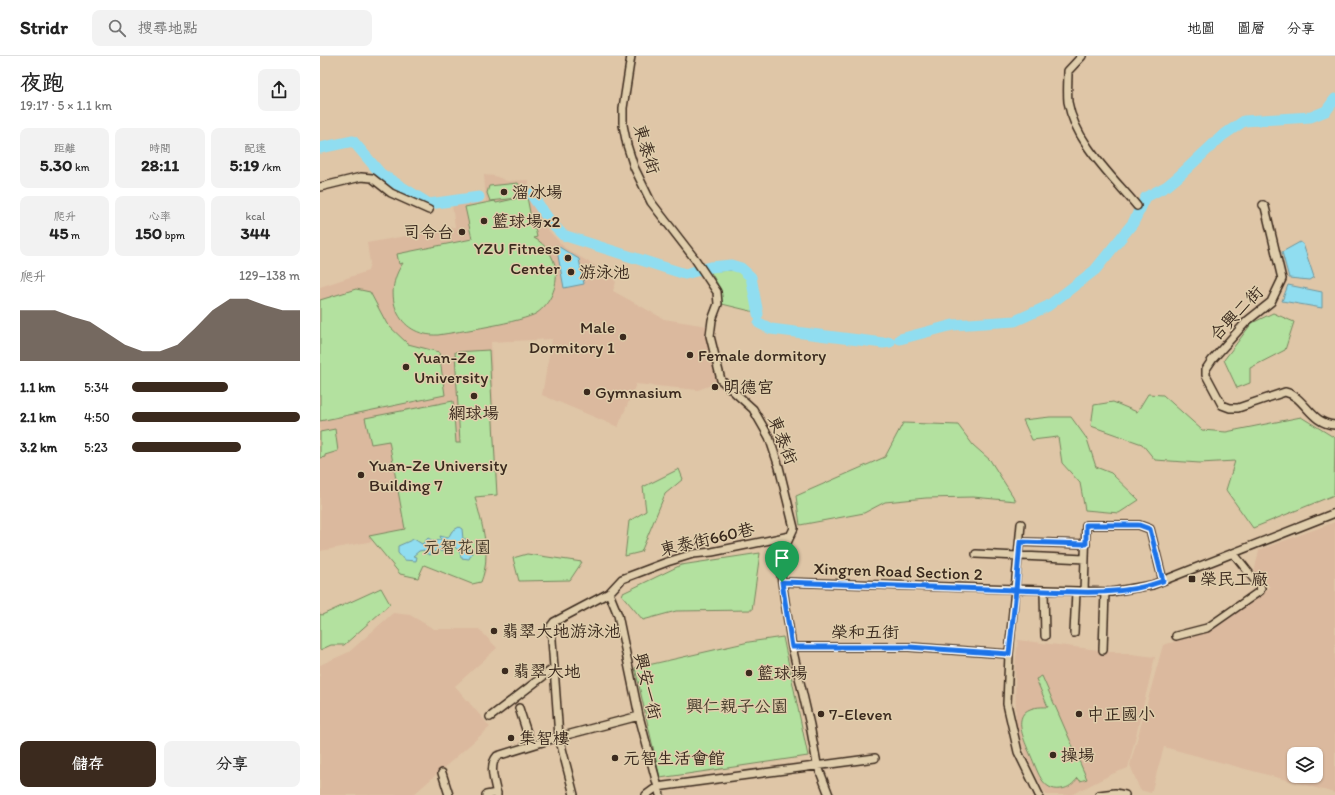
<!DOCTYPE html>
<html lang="zh-TW">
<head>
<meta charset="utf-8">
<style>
  body { margin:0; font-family:Itim,"LXGW WenKai TC",sans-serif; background:#f2f2f2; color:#222; height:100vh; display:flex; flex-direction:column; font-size:15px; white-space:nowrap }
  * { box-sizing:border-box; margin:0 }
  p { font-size:13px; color:#767676 }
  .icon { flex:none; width:22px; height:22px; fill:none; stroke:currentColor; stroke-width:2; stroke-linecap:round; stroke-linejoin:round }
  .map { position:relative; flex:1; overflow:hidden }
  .side { display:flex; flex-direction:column; background:#fff; width:320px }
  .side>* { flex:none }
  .fabs { position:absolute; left:967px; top:691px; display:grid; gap:8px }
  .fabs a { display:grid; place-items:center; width:36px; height:36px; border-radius:8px; background:#fff; box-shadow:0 1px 3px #0004; font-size:20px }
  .pin { position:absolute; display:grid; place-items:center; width:34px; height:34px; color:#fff; margin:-41px -17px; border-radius:50% 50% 50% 0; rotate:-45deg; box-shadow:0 0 4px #0007 }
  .pin .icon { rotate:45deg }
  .round { display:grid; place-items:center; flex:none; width:42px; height:42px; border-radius:8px; background:#f2f2f2 }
  .headline { display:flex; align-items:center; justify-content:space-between; height:68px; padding:0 20px }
  h1 { font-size:22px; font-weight:700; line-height:30px }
  .metrics { display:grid; grid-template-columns:repeat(3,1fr); gap:6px; height:68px; padding:4px 20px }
  .metrics div { display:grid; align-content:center; border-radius:8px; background:#f2f2f2; text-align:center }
  .metrics b { font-size:17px; font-weight:700 }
  .metrics small { font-size:11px; font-weight:400 }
  .metrics p { font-size:11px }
  .chart { height:112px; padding:8px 20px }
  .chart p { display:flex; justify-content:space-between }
  .chart svg { width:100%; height:72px; margin-top:4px; fill:#3b2a1e; opacity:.7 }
  .cta { display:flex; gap:8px; margin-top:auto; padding:8px 20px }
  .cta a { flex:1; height:46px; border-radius:8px; background:#3b2a1e; color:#fff; font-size:16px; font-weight:700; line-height:46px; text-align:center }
  .cta a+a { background:#f2f2f2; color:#222 }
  ul { padding:0 20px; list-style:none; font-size:13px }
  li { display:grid; grid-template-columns:64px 48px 1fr; align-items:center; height:30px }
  li i { height:10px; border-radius:5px; background:#3b2a1e }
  header { display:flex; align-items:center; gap:24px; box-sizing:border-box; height:56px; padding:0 20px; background:#fff; border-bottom:1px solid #e0e0e0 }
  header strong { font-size:19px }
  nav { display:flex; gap:22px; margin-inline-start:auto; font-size:14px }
  .search { width:280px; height:36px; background:#f2f2f2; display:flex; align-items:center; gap:10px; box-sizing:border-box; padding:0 14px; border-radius:8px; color:#767676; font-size:15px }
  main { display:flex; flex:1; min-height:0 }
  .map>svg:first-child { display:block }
  .built { fill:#dbb99e; fill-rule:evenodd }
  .green { fill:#b3e19f; stroke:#77865e }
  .water { fill:#90ddf0; stroke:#6e959c }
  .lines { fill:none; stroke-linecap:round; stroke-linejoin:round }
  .river { stroke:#90ddf0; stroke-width:11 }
  .minor-casing { stroke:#3b2a1e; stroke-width:10 }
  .minor { stroke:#e0ceac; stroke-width:7 }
  .route-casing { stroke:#fff; stroke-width:8 }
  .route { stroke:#1a73e8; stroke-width:5 }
  .poi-dot { fill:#3b2a1e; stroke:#e0ceac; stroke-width:1.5 }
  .labels { text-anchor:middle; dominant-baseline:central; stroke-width:3; stroke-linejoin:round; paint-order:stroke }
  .street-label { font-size:17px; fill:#3b2a1e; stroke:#e0ceac }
  .poi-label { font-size:17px; fill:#3b2a1e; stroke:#e0ceac; text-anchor:start }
  .park-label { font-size:17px; fill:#473c2b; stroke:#e0ceac }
</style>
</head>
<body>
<header>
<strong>Stridr</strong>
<div class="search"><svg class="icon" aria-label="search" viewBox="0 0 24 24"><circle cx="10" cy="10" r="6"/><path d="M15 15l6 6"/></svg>搜尋地點</div>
<nav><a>地圖</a><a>圖層</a><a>分享</a></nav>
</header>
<main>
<section class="side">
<div class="headline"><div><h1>夜跑</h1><p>19:17 · 5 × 1.1 km</p></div><a class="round"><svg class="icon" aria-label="share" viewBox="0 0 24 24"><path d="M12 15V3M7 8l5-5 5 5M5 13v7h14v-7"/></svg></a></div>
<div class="metrics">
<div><p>距離</p><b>5.30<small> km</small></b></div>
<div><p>時間</p><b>28:11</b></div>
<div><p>配速</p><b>5:19<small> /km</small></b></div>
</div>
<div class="metrics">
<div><p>爬升</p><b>45<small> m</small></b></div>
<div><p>心率</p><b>150<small> bpm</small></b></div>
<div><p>kcal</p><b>344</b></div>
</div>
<div class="chart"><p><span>爬升</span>129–138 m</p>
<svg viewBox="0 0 160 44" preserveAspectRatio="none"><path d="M0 44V13L10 13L20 13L30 17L40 20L50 27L60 34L70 38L80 38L90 34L100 24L110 13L120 6L130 6L140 10L150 13L160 13V44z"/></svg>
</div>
<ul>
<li><b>1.1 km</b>5:34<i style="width:57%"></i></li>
<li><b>2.1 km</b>4:50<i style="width:100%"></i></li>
<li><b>3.2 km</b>5:23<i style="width:65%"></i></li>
</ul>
<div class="cta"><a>儲存</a><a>分享</a></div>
</section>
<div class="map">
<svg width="1015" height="739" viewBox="0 0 1015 739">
  <rect width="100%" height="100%" fill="#dfc6a7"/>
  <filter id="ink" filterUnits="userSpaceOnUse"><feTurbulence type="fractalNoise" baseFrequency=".025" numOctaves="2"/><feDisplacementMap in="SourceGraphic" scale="8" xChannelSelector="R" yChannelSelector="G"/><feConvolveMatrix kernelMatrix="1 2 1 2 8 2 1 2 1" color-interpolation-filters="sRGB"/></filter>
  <g filter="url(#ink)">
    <path class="built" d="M164 119 175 120 187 125 209 124 208 141 228 174 245 192 284 215 296 226 293 235 344 263 387 270 390 297 399 326 378 334 316 328 298 371 222 339 232 283 171 286 177 439 155 441 166 484 167 513 161 526 152 528 104 509 98 522 80 518 53 485 0 495V231L48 215 50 207 47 187 135 171 132 149 166 146Z
      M1015 466V737L844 691 831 737 820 734 810 709 843 589 888 576 950 531 934 517 939 494ZM974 698H996V720H974Z
      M73 557 90 559 114 573H159L177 592 135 630 170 671 93 739H0V609L29 596Z
      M698 584 835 601 808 712 792 718 751 739H726L707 701 696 671 695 611Z"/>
    <path class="green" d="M198 127 202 134 199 142 207 141 213 172H215L217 181 214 182C226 188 234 201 236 214 238 230 230 248 217 257 203 266 137 276 118 279 77 281 61 238 83 207L79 208 77 198 152 183 145 151 175 145 176 147 198 142 170 145 167 137 169 130Z
      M423 214 435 238 439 257 402 248 400 232 390 215Z
      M36 233 50 236 67 268 88 288 119 296 125 339 0 365V244Z
      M953 257 974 266 965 294 930 312V327L917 332 904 304 932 267Z
      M169 294 177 439 155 441C162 469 172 498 161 526L152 528 104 509 98 522 80 518 49 480 85 473 69 385 51 388 45 362 133 345 136 387H140L135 296Z
      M828 338 843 339 882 374 906 376 981 361 1015 382 1014 439 933 472 906 434 915 405 880 407 835 404 822 388 771 370 774 349 793 346 817 356Z
      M730 361H751L767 383 776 411 791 417 819 444 799 457 765 454 760 427 742 407 738 381 712 384 703 364Z
      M583 367 638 369 653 389 670 404 696 445 653 441 606 442 565 446 544 457 480 469 476 440 565 401Z
      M15 373 18 395 5 399V401L0 402V376Z
      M359 413 363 423 345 438 321 496 305 500 309 465 326 455 323 431Z
      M440 497 432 554 356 555 323 564 301 538 361 509Z
      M207 498 262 506 250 524 199 525 193 502Z
      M61 532 70 548 24 589H11L0 594V558L2 559Z
      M463 581 488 700 340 722 315 612 429 586Z
      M722 620 767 723 760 725 758 722C753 728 749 732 741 733 722 736 717 713 711 700 700 676 689 649 728 651L716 623Z"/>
    <path class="water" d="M980 186 983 188 994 221 989 224 969 222 962 196Z
      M236 189 259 203 264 228 244 232Z
      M968 229 1002 236V252L962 245Z
      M139 471 142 473 143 483H147L148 493 152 497 149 503 141 502 140 496 133 489 121 496 118 493 110 499 105 497 104 494 99 495 93 500 97 501 96 505 84 504 78 497V490L94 483 102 488 108 482 115 486 121 483 120 480 128 482 132 475Z"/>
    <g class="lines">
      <path class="river" d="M0 92 33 85 61 118 109 148 159 141
        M211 138 232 168 243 179 365 218 391 211 411 209 421 212 431 221 438 258
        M439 267 451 273 563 287 570 286
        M580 283 633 269 695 265 728 250 775 214 813 167 826 141 847 130 858 121 902 80 924 65 991 61 1006 55 1015 43"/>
      <defs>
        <path id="minor" d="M311 0 303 52V69L307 89 314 111 331 146 375 203 397 236 398 248 392 264 390 280 401 324 433 353 449 381 459 411 474 472 459 504 462 526
          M762 0 748 15C748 25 747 36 748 46 755 86 792 120 817 150
          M0 131 41 121 52 122 71 137 109 154
          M943 149 945 151 962 223 951 246 927 265 892 304 886 313V319L902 349 910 352H918L965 336C985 340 990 368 1015 369
          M701 468 689 598 687 648 698 696 719 739
          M700 486 766 488
          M656 498 765 503
          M724 535 725 580
          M764 536 766 469H819L830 473 843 525
          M289 537 298 559 319 660 340 739
          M754 577 756 536
          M856 580 887 572 940 535 941 532 914 498
          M472 591H589L689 598
          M783 594 785 536
          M199 652 211 689
          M170 661 234 612
          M122 717 129 739
          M166 739 177 737
          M177 739C175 727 168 710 177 700L239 681 319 660
          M254 739 239 681 231 570 234 566 289 537 302 523 347 506 373 498 392 496 470 480
          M326 739 337 731 555 702
          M509 739 497 708 490 669 472 591 462 526 791 536 832 529 1015 457
          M779 739 795 737 805 739"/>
      </defs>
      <use href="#minor" class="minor-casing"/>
      <use href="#minor" class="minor"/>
    </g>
  </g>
  <g class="lines" filter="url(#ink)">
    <defs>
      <path id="route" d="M462 526 472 591H589L689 598 696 534C745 535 797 542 843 525L830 473 819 469H766V488L700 486 696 534 462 526"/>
    </defs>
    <use href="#route" class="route-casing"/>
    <use href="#route" class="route"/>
  </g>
  <g class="poi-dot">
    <circle cx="184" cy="136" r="4"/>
    <circle cx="164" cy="165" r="4"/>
    <circle cx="142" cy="176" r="4"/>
    <circle cx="248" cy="202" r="4"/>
    <circle cx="251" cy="216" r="4"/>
    <circle cx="303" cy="281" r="4"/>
    <circle cx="370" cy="299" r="4"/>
    <circle cx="86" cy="311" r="4"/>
    <circle cx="395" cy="331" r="4"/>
    <circle cx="267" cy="336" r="4"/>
    <circle cx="154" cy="340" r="4"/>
    <circle cx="41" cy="419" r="4"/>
    <rect x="868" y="519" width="8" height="8" rx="2"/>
    <circle cx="174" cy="575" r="4"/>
    <circle cx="185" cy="615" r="4"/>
    <circle cx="429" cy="617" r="4"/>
    <circle cx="501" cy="658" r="4"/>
    <circle cx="759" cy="658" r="4"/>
    <circle cx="191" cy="682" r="4"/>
    <circle cx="733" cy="699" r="4"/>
    <circle cx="295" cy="702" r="4"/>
  </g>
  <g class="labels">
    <g class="street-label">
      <text transform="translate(327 93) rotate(73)">東泰街</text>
      <text transform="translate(916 257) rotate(-46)">合興二街</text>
      <text transform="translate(463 384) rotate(68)">東泰街</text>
      <text transform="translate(387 483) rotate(-13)">東泰街660巷</text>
      <text transform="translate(578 515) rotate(2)">Xingren Road Section 2</text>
      <text x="545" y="576">榮和五街</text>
      <text transform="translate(328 630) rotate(77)">興安一街</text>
    </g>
    <g class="poi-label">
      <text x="192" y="136">溜冰場</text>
      <text x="172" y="165">籃球場x2</text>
      <text x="134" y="176" text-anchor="end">司令台</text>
      <text x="240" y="192" text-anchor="end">YZU Fitness<tspan x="240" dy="20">Center</tspan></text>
      <text x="259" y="216">游泳池</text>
      <text x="295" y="271" text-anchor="end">Male<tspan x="295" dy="20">Dormitory 1</tspan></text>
      <text x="378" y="299">Female dormitory</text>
      <text x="94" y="301">Yuan-Ze<tspan x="94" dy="20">University</tspan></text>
      <text x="403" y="331">明德宮</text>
      <text x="275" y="336">Gymnasium</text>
      <text x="154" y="357" text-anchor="middle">網球場</text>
      <text x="49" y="409">Yuan-Ze University<tspan x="49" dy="20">Building 7</tspan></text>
      <text x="880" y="523">榮民工廠</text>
      <text x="182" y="575">翡翠大地游泳池</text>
      <text x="193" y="615">翡翠大地</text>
      <text x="437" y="617">籃球場</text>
      <text x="509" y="658">7-Eleven</text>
      <text x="767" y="658">中正國小</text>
      <text x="199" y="682">集智樓</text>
      <text x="741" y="699">操場</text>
      <text x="303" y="702">元智生活會館</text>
    </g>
    <g class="park-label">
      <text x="137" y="491">元智花園</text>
      <text x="417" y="650">興仁親子公園</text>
    </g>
  </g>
</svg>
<div class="fabs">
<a><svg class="icon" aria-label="layers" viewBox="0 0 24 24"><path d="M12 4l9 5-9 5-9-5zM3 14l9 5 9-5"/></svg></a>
</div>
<div class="pin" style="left:462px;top:526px;background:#1e9e55"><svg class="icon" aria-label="arrive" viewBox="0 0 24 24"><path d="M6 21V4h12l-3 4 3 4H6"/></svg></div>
</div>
</main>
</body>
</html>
